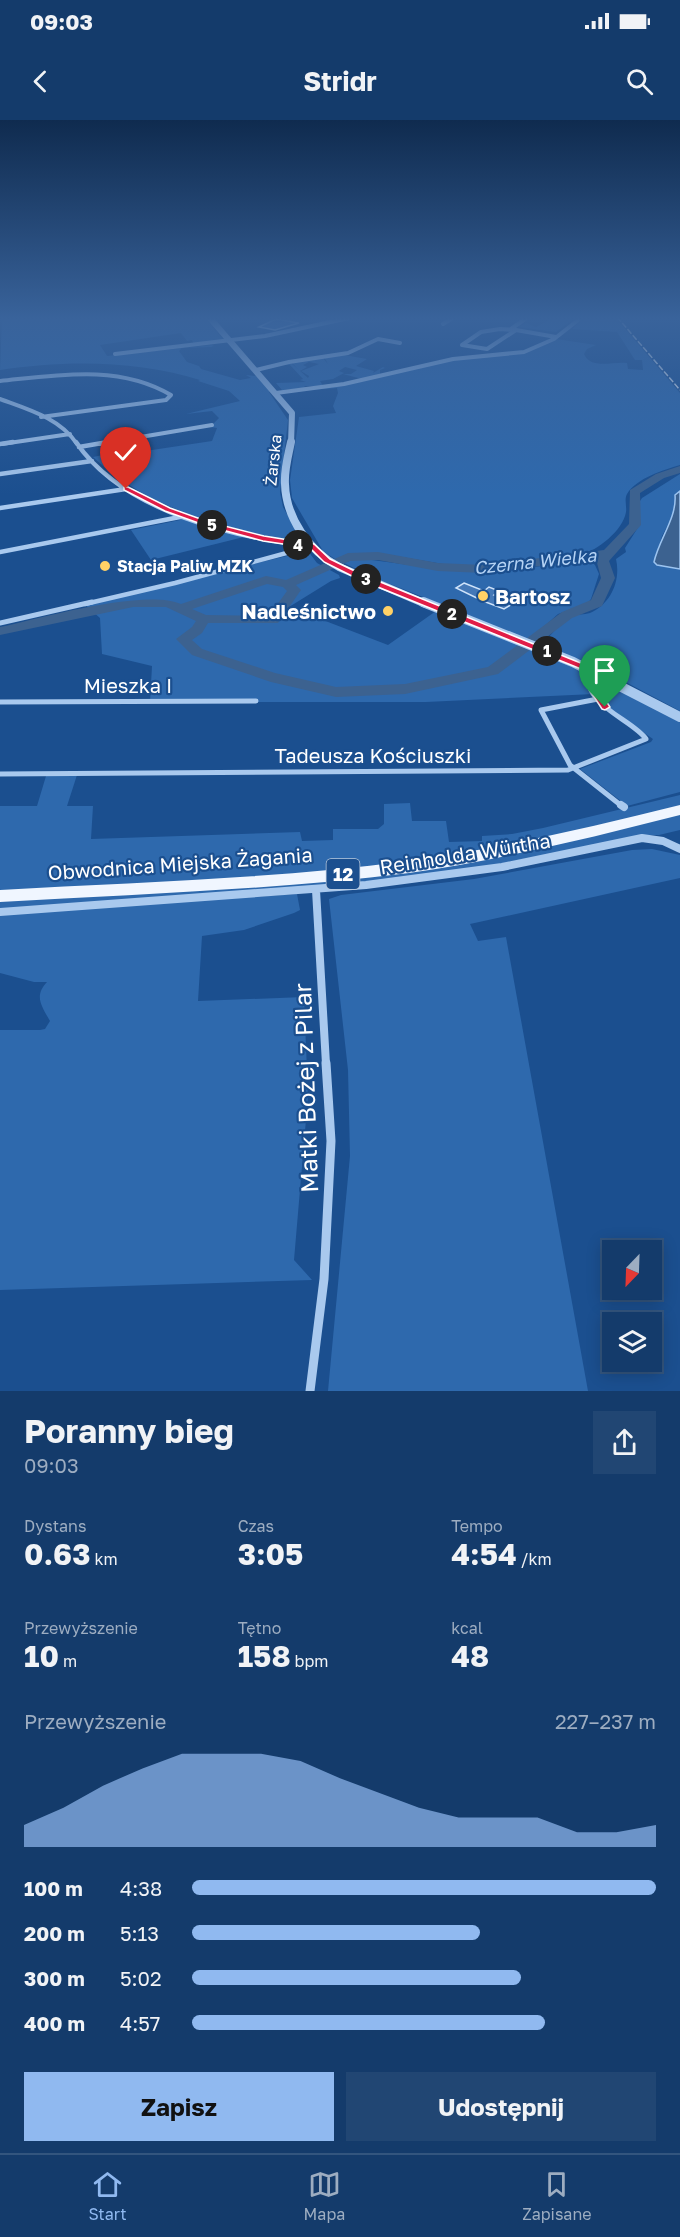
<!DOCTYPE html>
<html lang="pl">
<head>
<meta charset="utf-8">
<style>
  body { margin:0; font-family:"Golos Text",sans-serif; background:#214673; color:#f1f3f6; height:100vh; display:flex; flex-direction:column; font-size:22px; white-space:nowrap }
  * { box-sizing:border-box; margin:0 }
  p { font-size:20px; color:#9dadc1 }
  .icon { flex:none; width:33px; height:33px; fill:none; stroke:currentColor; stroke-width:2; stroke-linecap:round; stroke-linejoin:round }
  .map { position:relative; height:1271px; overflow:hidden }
  .drawer { display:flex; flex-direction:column; background:#143b6b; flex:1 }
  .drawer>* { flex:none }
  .needle { width:39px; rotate:203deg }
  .buttons { position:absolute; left:602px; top:1120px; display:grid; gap:12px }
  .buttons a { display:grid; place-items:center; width:60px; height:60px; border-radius:0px; background:#143b6b; box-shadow:0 3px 15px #0003,0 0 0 2px #33557e; font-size:30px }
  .pin { position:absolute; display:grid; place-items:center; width:51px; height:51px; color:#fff; margin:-62px -26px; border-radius:50% 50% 50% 0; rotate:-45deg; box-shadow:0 0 6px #0007 }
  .pin .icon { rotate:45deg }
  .km { position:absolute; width:30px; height:30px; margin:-15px; border-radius:50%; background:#222; color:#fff; font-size:16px; line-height:30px; text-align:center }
  .round { display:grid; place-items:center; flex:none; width:63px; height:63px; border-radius:0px; background:#214673 }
  .head { display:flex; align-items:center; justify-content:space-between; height:102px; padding:0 24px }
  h1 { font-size:33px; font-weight:700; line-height:45px }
  .stats { display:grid; grid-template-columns:repeat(3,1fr); gap:9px; height:102px; padding:6px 24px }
  .stats div { display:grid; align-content:center }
  .stats b { font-size:30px; font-weight:700 }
  .stats small { font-size:16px; font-weight:400 }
  .stats p { font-size:16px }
  .chart { height:168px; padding:12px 24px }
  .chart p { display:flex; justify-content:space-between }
  .chart svg { width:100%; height:108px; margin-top:6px; fill:#90b9f0; opacity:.7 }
  .cta { display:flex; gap:12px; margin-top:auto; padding:12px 24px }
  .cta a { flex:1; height:69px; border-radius:0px; background:#90b9f0; color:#111; font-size:24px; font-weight:700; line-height:69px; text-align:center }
  .cta a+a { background:#214673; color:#f1f3f6 }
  ul { padding:0 24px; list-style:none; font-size:20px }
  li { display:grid; grid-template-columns:96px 72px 1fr; align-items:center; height:45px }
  li i { height:15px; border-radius:8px; background:#90b9f0 }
  .status { display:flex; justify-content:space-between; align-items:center; height:42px; padding:0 30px; background:#143b6b; direction:ltr }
  .status svg { height:16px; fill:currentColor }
  header { display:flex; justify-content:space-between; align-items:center; height:78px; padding:0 24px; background:#143b6b; font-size:27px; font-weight:700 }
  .tabs { display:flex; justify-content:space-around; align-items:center; height:84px; border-top:2px solid #33557e; background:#143b6b; font-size:16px; color:#9dadc1 }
  .tabs a { display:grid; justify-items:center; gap:3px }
  .tabs .current { color:#90b9f0 }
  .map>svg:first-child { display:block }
  .green { fill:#2e69ad }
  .water { fill:#3c6290; stroke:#9cc4f0; stroke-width:1.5 }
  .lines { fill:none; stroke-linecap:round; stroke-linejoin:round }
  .river { fill:#3c6290; fill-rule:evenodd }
  .building { fill:#4478b7; stroke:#cfe3fa; stroke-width:1.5 }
  .minor-far4 { stroke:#a9c9ee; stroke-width:4 }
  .minor-far3 { stroke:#a9c9ee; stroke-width:4.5 }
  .minor-far2 { stroke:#a9c9ee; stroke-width:5 }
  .minor-far1 { stroke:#a9c9ee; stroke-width:8 }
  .minor { stroke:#a9c9ee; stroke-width:9 }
  .tertiary-far2 { stroke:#a9c9ee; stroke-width:6 }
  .tertiary-far1 { stroke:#a9c9ee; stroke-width:8 }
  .tertiary { stroke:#a9c9ee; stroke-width:10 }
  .primary { fill:#f0f6ff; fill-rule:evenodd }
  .rail { stroke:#fff; stroke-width:1.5; stroke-dasharray:6 2; stroke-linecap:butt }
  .route { fill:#e11d48; stroke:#fff; stroke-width:1.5 }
  .poi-dot { fill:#ffd166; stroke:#1b4f8f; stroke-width:2 }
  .labels { text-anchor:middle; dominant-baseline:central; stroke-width:4.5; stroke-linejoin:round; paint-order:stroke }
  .far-street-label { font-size:16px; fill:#fff; stroke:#1b4f8f }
  .far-poi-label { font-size:16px; font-weight:bold; fill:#fff; stroke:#1b4f8f; text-anchor:start }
  .far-water-label { font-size:18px; font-style:italic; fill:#b5d3f5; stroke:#1b4f8f }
  .shield { fill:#1b4f8f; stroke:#bbcadd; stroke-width:1.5 }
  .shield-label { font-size:18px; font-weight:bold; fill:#fff }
  .poi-label { font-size:20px; font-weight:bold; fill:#fff; stroke:#1b4f8f; text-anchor:start }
  .street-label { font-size:20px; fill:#fff; stroke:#1b4f8f }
  .near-street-label { font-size:24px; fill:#fff; stroke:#1b4f8f }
</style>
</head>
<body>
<div class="status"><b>09:03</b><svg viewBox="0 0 49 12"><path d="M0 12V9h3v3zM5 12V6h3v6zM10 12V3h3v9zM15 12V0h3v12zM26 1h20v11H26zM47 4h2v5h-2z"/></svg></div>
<header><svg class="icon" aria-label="back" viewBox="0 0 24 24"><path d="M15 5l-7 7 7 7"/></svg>Stridr<svg class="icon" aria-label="search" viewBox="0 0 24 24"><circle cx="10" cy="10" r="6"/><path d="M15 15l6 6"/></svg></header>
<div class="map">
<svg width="680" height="1271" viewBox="0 0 680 1271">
  <rect width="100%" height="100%" fill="#1b4f8f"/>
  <path class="green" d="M2 197H204L225 221 194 225 192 220 187 221 181 213 100 225 107 236 212 225 214 226 211 227 182 228 179 231 187 242 199 246 201 249 240 260 251 258 246 255 256 256 270 270 269 272 288 300 280 372 283 387 301 419 293 422C231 408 166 394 115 355L121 352 111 353 93 337 113 333 107 324 123 321 132 333 212 321 217 308 210 307 219 298 212 291 186 294 240 281 229 271 198 261 200 260C137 240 65 240 0 250Z
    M549 197H576L556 212 518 207 526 203 536 207 551 199 559 206Z
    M586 197H615L680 273V345C663 350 637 358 627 374 624 380 627 386 626 392 623 411 597 430 580 436L493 448 443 444 378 433 335 439 323 431 292 378 290 360 299 297 336 293 333 286 338 273 337 268 310 270 452 240 523 233 556 219 596 225 587 229 584 234C591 250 613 241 627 243L628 249 643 250 642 240H635L617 212 572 209Z
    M344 235 367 239 356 246 374 251 373 253 383 247 385 248 380 250V254L362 259 343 254H351L357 250 345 247 339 251 344 253 333 259 320 261 323 266H304L306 268 282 270 276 263 306 262 300 260 303 259 290 245 285 244 290 242 308 258 309 256 301 251 319 244 309 242 303 245 307 247 300 251 291 242 323 238 328 244 324 237Z
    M680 354V371L675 376 676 389 662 416 654 442 657 445 680 449V591L603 550 541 526C549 517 561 502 571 496 577 494 584 495 590 493 611 484 621 460 616 439L626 432 625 428 639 406 638 384 642 378Z
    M185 399 244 417 151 440 131 410Z
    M308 431 317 443 339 455 340 458 331 461 289 487 388 525 436 491 563 542 680 600V672L627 686 580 649 651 622 653 619 618 595 594 574 426 582H150L152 546 102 534 100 498 84 484Z
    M357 438 447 450 494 453 588 439 595 445 599 454 591 479 587 484 558 494 528 521 506 510 370 456 344 443Z
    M77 655 67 686H93L91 719 300 712 302 721 333 720V709H378L384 704V684L410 683 412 701H446L449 722 482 721V716L512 714 543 708 680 675V686C587 708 494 732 399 744 267 760 133 764 0 772V686H37L46 656Z
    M680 694V710L659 715H643L469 750 339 766 0 790V781L338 758Z
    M652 729 680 735V758L470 804 478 821 506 817 588 1271H328L350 1036 348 950 329 779 341 775 474 759 632 730Z
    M297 774 300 790 294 793 244 810 202 816 198 881 304 877 308 976 294 1140 312 1160 0 1170V910H40L45 909 50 901C41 885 34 876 47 862H34L0 853V794Z"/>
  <path class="water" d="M680 371V449L657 445 654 442C659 419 677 398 675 375Z"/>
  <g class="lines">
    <path class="river" d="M680 346V353L664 358 640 373 641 405 609 441 615 458 602 486 572 498 498 554 405 574 336 577 271 562 192 535 176 519 192 507 196 501 166 487H133L0 515V507C41 498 145 468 181 484L266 456 286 460 348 433 378 432 438 443 484 445 604 430 629 404 630 370 656 354ZM596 439 601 458 591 480 562 492 488 547 405 564 336 567 275 553 202 529 192 520 202 513 208 503H278L301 470 296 465 350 441 378 440 438 451 484 453ZM267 464 283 467 287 471 269 496 206 495 192 489Z"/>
  </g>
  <path class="building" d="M276 199 299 203 275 210 259 207Z
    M464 463 484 471 489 467 499 471 494 475 514 483 504 489 483 481 456 468Z"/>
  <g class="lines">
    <path class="minor-far4" d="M443 204 454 197
      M500 209 516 210 487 229 462 225 481 212Z
      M511 209 528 197
      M516 210 556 217
      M115 234 265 216 354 197
      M256 250 289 242 348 233 378 219 400 223
      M0 261C58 255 119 244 171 275L166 280 41 297
      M276 273 344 264 453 239 524 232 554 219 582 197
      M0 279C27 289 60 298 77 324
      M2 324 70 314
      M99 324 212 305"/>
    <path class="minor-far3" d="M76 322C122 391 234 418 312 426
      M0 324 13 322
      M79 327 108 322
      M0 354 92 341
      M0 388 126 369
      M0 432 185 396
      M85 484 175 463 305 428"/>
    <path class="minor-far2" d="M0 503 92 482
      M598 579 541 590 570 645 623 687
      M0 582 256 581
      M0 654 568 650 646 619C632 599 579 584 590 550"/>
    <path class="minor-far1" d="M621 685 624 687
      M316 770 326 944
      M0 792 366 765 502 747 642 718 663 721 680 729"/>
    <path class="minor" d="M310 1271 324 1159 331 1021 326 943"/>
    <path class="tertiary-far2" d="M209 197 292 293 291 324"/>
    <path class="tertiary-far1" d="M291 322C288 336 284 350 285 364 286 398 309 431 339 447L426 484"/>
    <path class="tertiary" d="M423 482 573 542 680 597"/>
    <path class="primary" d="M680 685V695C590 718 500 740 409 753 273 770 136 774 0 782V770C136 762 273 759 408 741 500 729 590 707 680 685Z"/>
    <path class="rail" d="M617 197 680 270"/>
  </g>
  <linearGradient id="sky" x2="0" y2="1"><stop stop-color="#0f2b4f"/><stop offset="0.53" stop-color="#39639b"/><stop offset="1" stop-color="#39639b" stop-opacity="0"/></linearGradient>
  <rect width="680" height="375" fill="url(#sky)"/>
  <path class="route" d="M124 367H128L170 388 209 402 264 416 314 424 330 439 363 455 593 548V561L610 587 605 590 602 589 584 561 586 551 358 459 324 442 310 428 263 421 204 405 165 391 124 370Z"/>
  <g class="poi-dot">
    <circle cx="105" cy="446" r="6"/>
    <circle cx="483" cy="476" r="6"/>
    <circle cx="388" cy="491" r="6"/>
  </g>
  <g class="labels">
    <g class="far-street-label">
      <text transform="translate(273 340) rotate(-84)">Żarska</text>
    </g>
    <g class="far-poi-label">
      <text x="117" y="446">Stacja Paliw MZK</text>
    </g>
    <g class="far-water-label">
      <text transform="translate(535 441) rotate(-6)">Czerna Wielka</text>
    </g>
    <rect class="shield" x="326.5" y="739" width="33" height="30" rx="4.5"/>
    <g class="shield-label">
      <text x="343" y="754">12</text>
    </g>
    <g class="poi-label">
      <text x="495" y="476">Bartosz</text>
      <text x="376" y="491" text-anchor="end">Nadleśnictwo</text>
    </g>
    <g class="street-label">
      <text x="128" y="565">Mieszka I</text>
      <text x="373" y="635">Tadeusza Kościuszki</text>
      <text transform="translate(465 733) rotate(-9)">Reinholda Würtha</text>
      <text transform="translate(180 743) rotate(-4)">Obwodnica Miejska Żagania</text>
    </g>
    <g class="near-street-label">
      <text transform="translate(305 968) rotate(-92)">Matki Bożej z Pilar</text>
    </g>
  </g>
</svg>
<div class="buttons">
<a><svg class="needle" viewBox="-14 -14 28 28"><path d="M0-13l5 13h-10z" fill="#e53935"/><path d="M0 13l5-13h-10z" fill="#9dadc1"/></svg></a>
<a><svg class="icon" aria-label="layers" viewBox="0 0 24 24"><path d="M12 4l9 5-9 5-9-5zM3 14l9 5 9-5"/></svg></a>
</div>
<div class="pin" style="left:605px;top:587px;background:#1e9e55"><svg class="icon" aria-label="arrive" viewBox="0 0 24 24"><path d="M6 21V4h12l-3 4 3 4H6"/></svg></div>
<div class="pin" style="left:126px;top:369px;background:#d93025"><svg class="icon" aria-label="check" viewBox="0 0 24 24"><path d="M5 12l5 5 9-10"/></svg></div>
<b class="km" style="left:547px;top:531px">1</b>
<b class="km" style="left:452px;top:494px">2</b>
<b class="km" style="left:366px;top:459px">3</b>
<b class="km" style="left:298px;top:425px">4</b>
<b class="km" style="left:212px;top:405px">5</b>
</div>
<section class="drawer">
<div class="head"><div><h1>Poranny bieg</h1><p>09:03</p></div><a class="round"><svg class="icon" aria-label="share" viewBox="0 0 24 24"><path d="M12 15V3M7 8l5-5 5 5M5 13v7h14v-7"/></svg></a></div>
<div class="stats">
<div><p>Dystans</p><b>0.63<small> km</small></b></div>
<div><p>Czas</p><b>3:05</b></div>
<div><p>Tempo</p><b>4:54<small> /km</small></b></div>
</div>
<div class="stats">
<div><p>Przewyższenie</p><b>10<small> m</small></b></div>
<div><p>Tętno</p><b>158<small> bpm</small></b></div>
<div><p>kcal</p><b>48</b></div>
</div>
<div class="chart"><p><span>Przewyższenie</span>227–237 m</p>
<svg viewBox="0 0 160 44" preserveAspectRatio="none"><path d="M0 44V35L10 28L20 19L30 12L40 6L50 6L60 6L70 9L80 16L90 22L100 28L110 32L120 32L130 32L140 38L150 38L160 35V44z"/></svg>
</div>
<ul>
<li><b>100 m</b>4:38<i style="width:100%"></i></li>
<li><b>200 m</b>5:13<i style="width:62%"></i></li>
<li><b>300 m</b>5:02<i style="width:71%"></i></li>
<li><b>400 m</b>4:57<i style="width:76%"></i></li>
</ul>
<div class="cta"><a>Zapisz</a><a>Udostępnij</a></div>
</section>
<nav class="tabs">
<a class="current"><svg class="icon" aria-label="home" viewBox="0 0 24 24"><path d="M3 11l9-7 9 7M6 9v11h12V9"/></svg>Start</a>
<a><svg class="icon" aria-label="map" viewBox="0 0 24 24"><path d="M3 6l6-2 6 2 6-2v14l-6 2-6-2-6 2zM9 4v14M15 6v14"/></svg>Mapa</a>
<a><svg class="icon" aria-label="saved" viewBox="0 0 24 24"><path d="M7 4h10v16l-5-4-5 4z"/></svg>Zapisane</a>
</nav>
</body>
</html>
